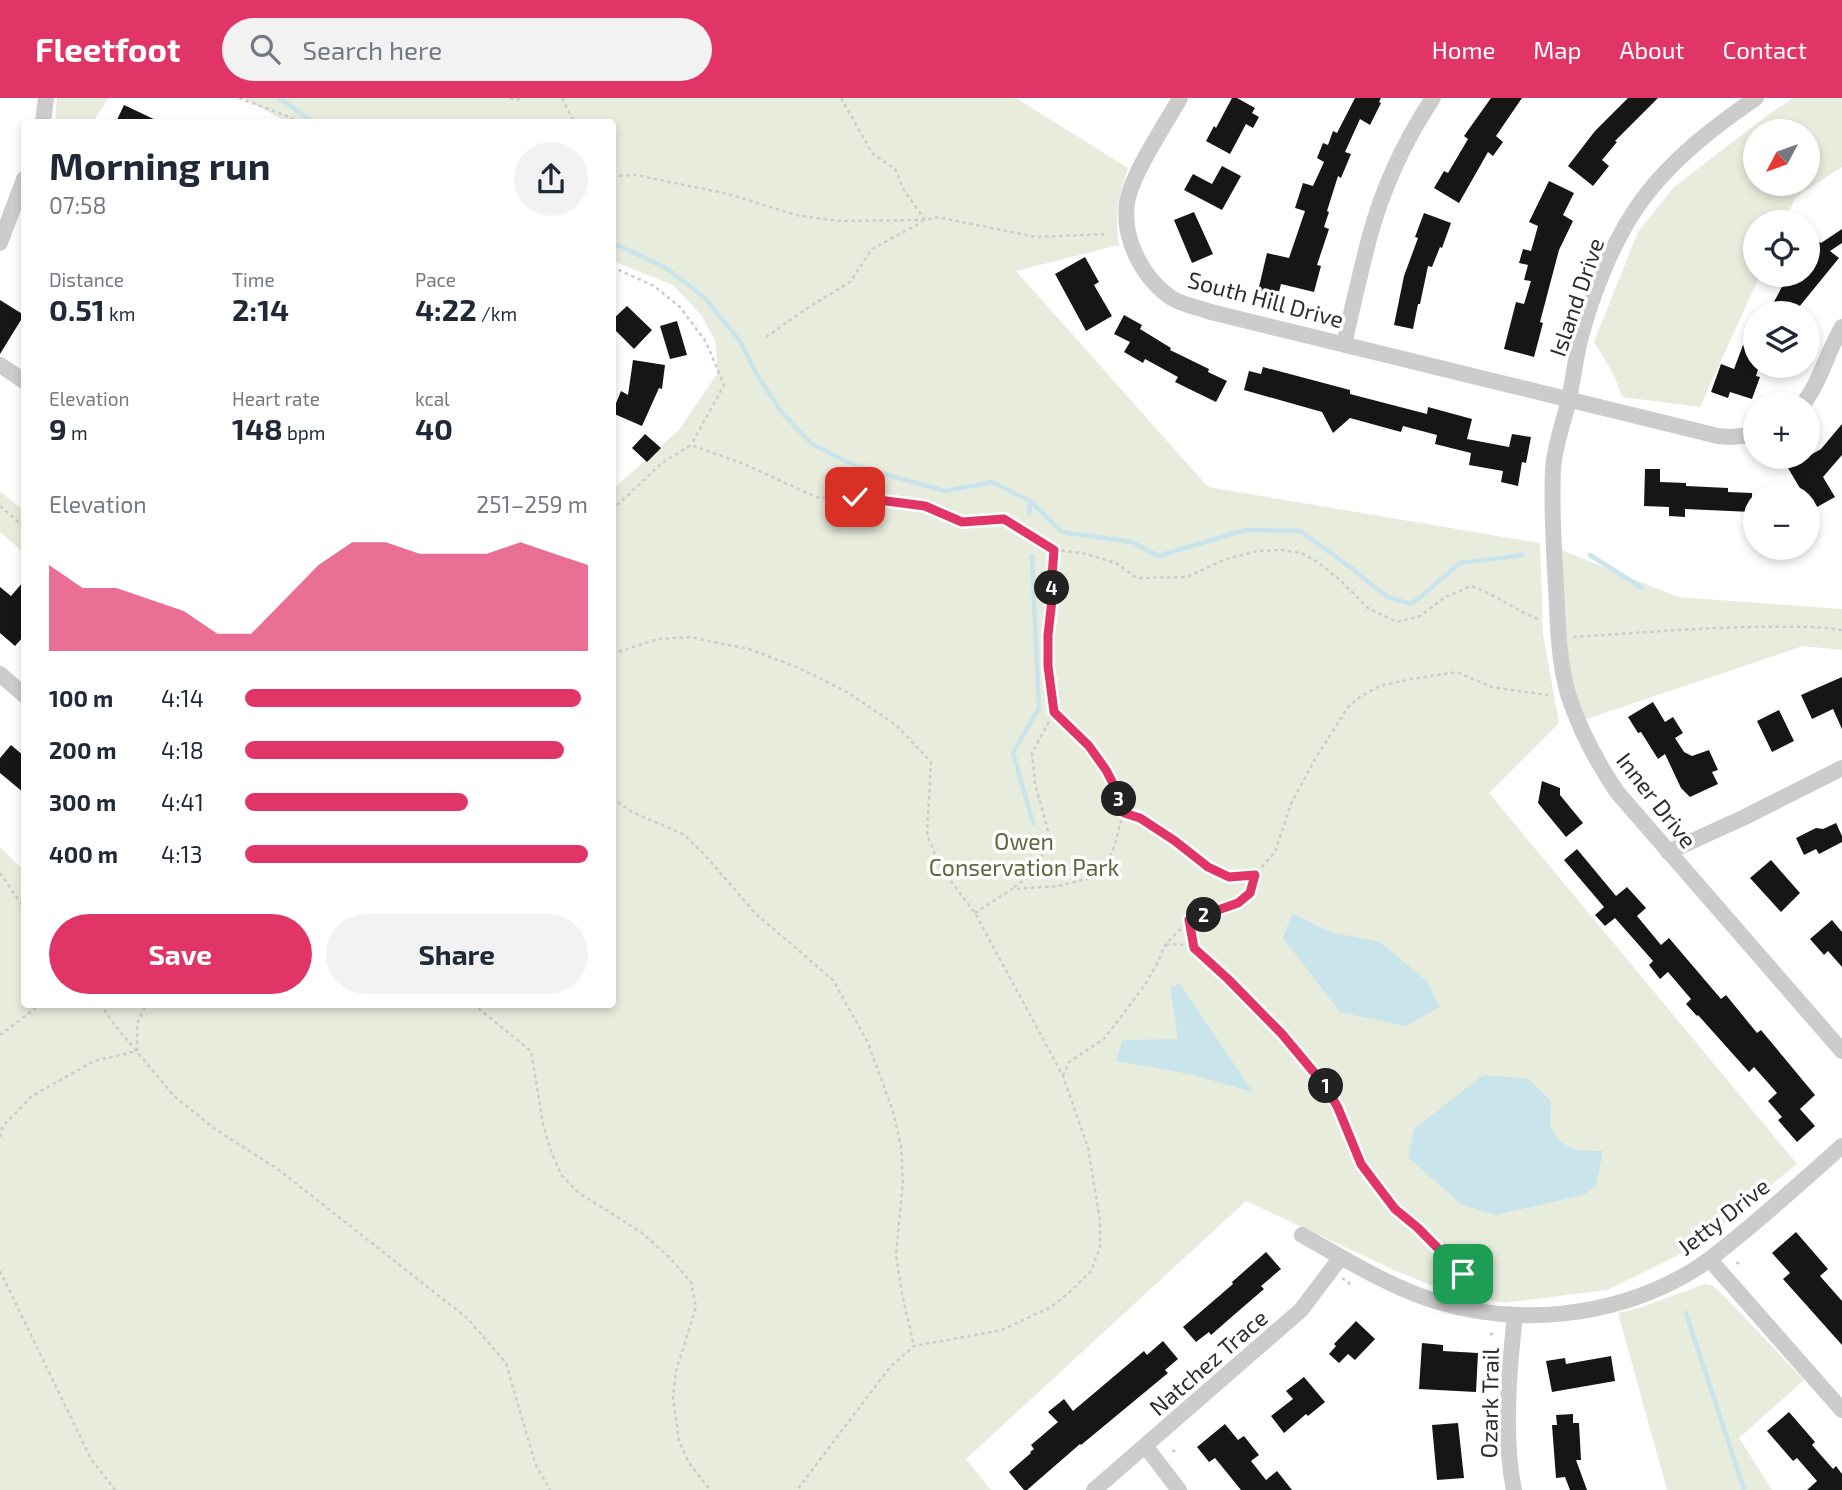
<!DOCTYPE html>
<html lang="en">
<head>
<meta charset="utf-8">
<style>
  body { margin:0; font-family:"Exo 2",sans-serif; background:#f2f2f3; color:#1f2937; height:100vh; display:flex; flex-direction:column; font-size:26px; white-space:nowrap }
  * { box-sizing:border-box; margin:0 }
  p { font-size:23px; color:#747a83 }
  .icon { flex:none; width:38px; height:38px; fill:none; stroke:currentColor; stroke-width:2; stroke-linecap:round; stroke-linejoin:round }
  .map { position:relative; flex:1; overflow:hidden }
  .panel { position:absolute; left:21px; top:21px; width:595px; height:889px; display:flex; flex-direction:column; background:#fff; border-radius:7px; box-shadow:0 4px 10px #0003 }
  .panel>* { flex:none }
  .needle { width:46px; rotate:229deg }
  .fabs { position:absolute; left:1743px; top:21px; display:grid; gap:14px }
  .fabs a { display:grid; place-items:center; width:77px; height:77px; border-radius:50%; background:#fff; box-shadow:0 4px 10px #0003; font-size:35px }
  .pin { position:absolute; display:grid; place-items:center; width:60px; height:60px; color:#fff; margin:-30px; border-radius:14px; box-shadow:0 4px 10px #0006 }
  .km { position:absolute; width:35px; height:35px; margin:-18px; border-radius:50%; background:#222; color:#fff; font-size:19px; line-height:35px; text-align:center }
  .round { display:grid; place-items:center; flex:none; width:74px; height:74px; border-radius:37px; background:#f2f2f3 }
  .overview { display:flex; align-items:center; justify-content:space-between; height:119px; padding:0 28px }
  h1 { font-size:38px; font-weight:700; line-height:52px }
  .stats { display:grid; grid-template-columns:repeat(3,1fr); gap:10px; height:119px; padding:7px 28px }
  .stats div { display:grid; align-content:center }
  .stats b { font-size:30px; font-weight:700 }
  .stats small { font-size:19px; font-weight:400 }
  .stats p { font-size:19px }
  .chart { height:196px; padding:14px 28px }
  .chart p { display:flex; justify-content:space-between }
  .chart svg { width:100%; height:126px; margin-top:7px; fill:#e13568; opacity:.7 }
  .primary-button { display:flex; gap:14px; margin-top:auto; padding:14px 28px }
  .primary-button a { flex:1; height:80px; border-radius:42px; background:#e13568; color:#fff; font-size:28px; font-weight:700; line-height:80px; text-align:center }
  .primary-button a+a { background:#f2f2f3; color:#1f2937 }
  ul { padding:0 28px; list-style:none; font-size:23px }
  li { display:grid; grid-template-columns:112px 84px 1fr; align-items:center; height:52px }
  li i { height:18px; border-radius:9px; background:#e13568 }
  header { display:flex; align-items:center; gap:42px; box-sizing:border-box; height:98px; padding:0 35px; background:#e13568; color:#fff }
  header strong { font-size:33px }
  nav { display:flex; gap:38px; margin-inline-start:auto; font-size:24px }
  .search { width:490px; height:63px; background:#f2f2f3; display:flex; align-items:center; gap:18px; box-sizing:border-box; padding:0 24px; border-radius:38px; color:#747a83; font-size:26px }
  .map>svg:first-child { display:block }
  .green { fill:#e8ecdd; fill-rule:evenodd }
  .water { fill:#c9e5eb }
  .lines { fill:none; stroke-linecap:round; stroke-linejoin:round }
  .stream { stroke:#c9e5eb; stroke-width:4.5 }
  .building { fill:#161616 }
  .path { stroke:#ccc; stroke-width:2.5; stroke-dasharray:3.5 3.5; stroke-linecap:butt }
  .minor { stroke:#ccc; stroke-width:16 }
  .route-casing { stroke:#fff; stroke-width:14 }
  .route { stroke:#e13568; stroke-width:9 }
  .labels { text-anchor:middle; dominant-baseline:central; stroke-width:7; stroke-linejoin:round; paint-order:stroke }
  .street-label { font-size:23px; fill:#2f2f2f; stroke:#fff }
  .park-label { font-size:23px; fill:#5c693d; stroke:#fff }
</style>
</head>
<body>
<header>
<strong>Fleetfoot</strong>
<div class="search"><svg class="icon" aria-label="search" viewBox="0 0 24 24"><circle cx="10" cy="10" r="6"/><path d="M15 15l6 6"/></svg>Search here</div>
<nav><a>Home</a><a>Map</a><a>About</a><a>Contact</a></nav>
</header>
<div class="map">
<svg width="1842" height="1392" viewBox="0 0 1842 1392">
  <rect width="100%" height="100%" fill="#fff"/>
  <path class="green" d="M57 0H108L93 24H55Z
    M243 0H1016L1128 70C1118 99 1114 118 1119 147L1016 173 1208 389 1540 445 1543 536 1559 625 1489 695 1797 1066 1695 1149 1607 1192 1505 1205 1448 1194 1401 1175 1246 1103 966 1361 991 1392H0V749L24 773V906H612L613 391 679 332 717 276 716 245 702 218 673 187 613 163 612 24H287Z
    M1793 0H1842V69L1796 99 1784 124H1755V177H1760L1700 309 1622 299 1614 277 1594 244 1638 134 1674 89 1769 16ZM1755 33H1808V86H1755Z
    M0 393 24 413V455L0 434Z
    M1554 449 1678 499 1842 511V552L1803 548 1578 624 1569 598Z
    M1705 1186 1712 1187 1724 1198 1804 1282 1739 1340 1772 1392H1667L1618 1215 1642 1209Z"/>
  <path class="water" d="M1292 815 1329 834 1380 844 1427 883 1440 909 1406 928 1340 914 1283 840Z
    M1180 886 1253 994 1189 976 1116 963 1122 942 1178 941 1170 889Z
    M1483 977 1529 981 1551 1003 1550 1028 1560 1044 1577 1052 1603 1053 1596 1088 1583 1097 1496 1117 1462 1107 1408 1059 1414 1031Z"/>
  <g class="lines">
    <path class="stream" d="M279 0 314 24
      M612 147 620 148 666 170 704 199 740 243 756 275 782 315 812 346 849 365 887 377 945 393 992 384 1030 403 1062 434 1132 444 1158 458 1245 432 1300 433 1350 469 1387 499 1412 506 1460 465 1523 457
      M1029 415 1030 403
      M1590 457 1642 490
      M1032 458 1039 610 1013 655 1033 725
      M1686 1215 1744 1392"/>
  </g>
  <path class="building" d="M1232 0H1237L1255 10 1252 15 1259 19 1253 30 1246 26 1230 56 1206 43 1214 28 1216 30Z
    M1355 0H1381L1379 4 1381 5 1370 27 1360 21 1345 54 1351 56 1341 80 1338 78 1327 113 1329 114 1324 129 1329 131 1317 167 1321 168 1314 194 1281 186 1278 198 1258 193 1267 155 1289 160 1305 113 1295 110 1303 85 1313 88 1324 64 1317 60 1323 45 1328 47 1333 33 1337 35Z
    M1491 0H1522L1496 38 1503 44 1493 58 1488 54 1459 105 1434 90 1444 73 1448 75 1468 41 1464 38Z
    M1628 0H1658L1615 43 1617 44 1602 62 1609 68 1593 88 1568 68 1595 33Z
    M124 7 160 24H116Z
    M1222 68 1241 78 1222 112 1184 92 1193 76 1212 86Z
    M1549 83 1574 95 1563 117 1573 123 1559 152 1540 224 1543 225 1534 259 1504 251 1516 204 1524 206 1531 183 1524 182 1528 167 1519 165 1523 151 1531 153 1538 128 1529 124Z
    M1194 114 1213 156 1192 165 1174 122Z
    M1424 115 1451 125 1442 150 1440 149 1432 169 1428 168 1420 206H1418L1413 231 1394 227 1404 178 1418 140 1415 139Z
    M1842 131V145L1830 153 1839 160 1799 209 1796 215H1768L1784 185 1774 177H1808V153L1817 142 1821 145Z
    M1085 159 1099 184 1094 187 1112 218 1086 233 1055 176Z
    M0 202 24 217 0 256Z
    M627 208 652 232 634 251 612 229V222Z
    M1124 217 1142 227 1140 231 1171 250 1170 252 1209 271 1208 274 1227 283 1216 304 1175 284 1178 279 1145 261 1143 265 1124 254 1130 244 1114 236Z
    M677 223 687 257 670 261 660 228Z
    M1743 247 1755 251V268H1759L1756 278 1760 279 1752 301 1730 294 1728 300 1711 294 1721 266 1734 271Z
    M633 262 665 267 662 291 659 290 642 328 612 315 621 293 628 297Z
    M1263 269 1350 292V296L1427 316 1428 309 1472 321 1467 341 1509 349 1512 336 1531 339 1526 365 1522 364 1518 388 1501 384 1503 373 1469 367 1471 355 1435 346 1437 337 1403 328 1401 334 1350 320 1333 335 1322 314 1244 292 1249 273 1261 276Z
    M1842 326V357L1823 379 1835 399 1808 414V397H1804L1788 370 1821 351Z
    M645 336 661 350 647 364 632 350Z
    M1645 371H1660V384L1686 385V388L1728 390V394L1752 395V414L1685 411V419L1669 418V409L1644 408Z
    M24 483V538L15 548 0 535V489L11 498Z
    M1842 579V631L1833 611 1812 621 1801 597Z
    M1653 604 1665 624 1673 619 1683 635 1675 640 1684 654 1692 658 1709 652 1718 672 1712 674 1718 686 1690 699 1681 690 1665 656 1658 661 1641 634 1638 635 1628 619Z
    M1779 612 1794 643 1772 654 1757 623Z
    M11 647 24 658V695L0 675V660Z
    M1542 683 1560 690V697L1583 725 1566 739 1538 705Z
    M1836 725 1842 738V744L1819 756 1816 751 1804 757 1796 740 1816 730 1823 731Z
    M1577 751 1616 798 1627 789 1646 810 1637 818 1661 847 1669 840 1721 901 1726 897 1757 935 1761 932 1815 997 1800 1011 1815 1028 1797 1044 1778 1022 1782 1019 1768 1003 1777 995 1754 969 1749 974 1698 917 1697 918 1686 906 1691 901 1668 874 1660 881 1649 867 1653 863 1615 820 1605 828 1595 817 1604 809 1564 762Z
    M1771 762 1800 795 1781 814 1750 780Z
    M1832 822 1842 834V869L1828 853 1824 857 1810 841Z
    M1796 1134 1828 1171 1820 1178 1842 1203V1247L1783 1181 1790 1175 1772 1155Z
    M1266 1154 1281 1171 1261 1188 1264 1191 1235 1216 1211 1237 1209 1234 1196 1244 1183 1229 1233 1186 1232 1184Z
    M1356 1223 1375 1241 1355 1262 1348 1256 1339 1265 1329 1256 1336 1248 1334 1246Z
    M1163 1243 1178 1261 1165 1272 1168 1275 1081 1347 1080 1346 1027 1392H1024L1009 1374 1031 1355 1030 1354 1034 1351 1031 1347 1058 1324 1048 1314 1064 1301 1073 1313 1144 1253 1147 1257Z
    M1422 1245 1443 1247V1253L1478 1255 1476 1294 1419 1291Z
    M1611 1258 1615 1283 1552 1294 1546 1263 1565 1260 1566 1266Z
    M1304 1279 1325 1304 1308 1318 1306 1316 1284 1335 1271 1318 1293 1301 1286 1293Z
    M1789 1314 1815 1344 1812 1347 1833 1371 1836 1368 1842 1376V1392H1807L1817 1383 1797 1360 1793 1363 1767 1333Z
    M1573 1316V1325H1579L1581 1362H1576L1587 1392H1570L1565 1379 1556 1380 1552 1327H1557L1556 1317Z
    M1458 1325 1464 1380 1437 1382 1432 1327Z
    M1225 1326 1238 1342 1244 1338 1259 1357 1251 1363 1266 1382 1277 1373 1292 1392H1241L1215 1360 1209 1364 1197 1349Z"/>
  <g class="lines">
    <path class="path" d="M239 0 292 20 298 24
      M510 0 514 2 523 0
      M562 0 574 24
      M841 0 872 55 895 71 904 92 925 122 937 119 1036 139 1108 136
      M612 78 636 77 728 96 796 117 838 123 925 122
      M612 169 654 188 680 209 706 244 724 287 691 347
      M766 239 809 209 850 184 872 151 922 124
      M0 408 24 429
      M612 412 662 365 691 347 744 366 816 399 843 402 855 399 924 408 962 424 1004 421 1054 452 1082 455 1116 465 1137 480 1187 479 1226 461 1258 453 1282 452 1301 455 1316 463 1340 482 1368 510 1397 524 1420 518 1445 499 1471 488C1495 496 1515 512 1538 521
      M1054 453 1052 478V502L1048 537V568L1054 614 1089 648 1106 672 1116 691 1123 715
      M1573 539C1652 534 1730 527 1810 529 1821 529 1831 531 1842 532
      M612 556 658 541 689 539 749 551 799 570 847 594 896 627 931 664 927 737 941 770 975 815 1063 978 1088 1050 1100 1122V1149L1091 1173 1071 1193 1051 1209 1002 1232 914 1248 890 1269 797 1392
      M612 700 632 714 683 736 702 754 756 816 833 882 868 945 893 1013 901 1048 903 1084 896 1156 902 1196 914 1248
      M0 775 24 810
      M1014 789 1037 773 1049 736 1035 686 1032 655 1054 614
      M975 815 1012 791 1058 788 1086 781 1105 771 1115 746 1123 715 1140 720 1175 743 1208 769 1229 779 1255 777
      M1189 822 1194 850
      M1166 847 1179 846 1194 850 1228 881 1282 936 1327 990 1338 1010 1361 1066 1395 1111 1418 1130 1463 1176 1470 1192
      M100 906 117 930 174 998 215 1031 279 1072 467 1220 506 1265 535 1365 550 1392
      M473 906 531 953 543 1026 552 1056 562 1078 579 1095 641 1134 669 1159 691 1184 696 1209 676 1273 673 1300 679 1343 689 1365 710 1392
      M0 937 41 906
      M137 953V926L146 906
      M1063 978 1069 964 1104 941 1145 887 1158 864 1165 847 1189 822 1238 805 1250 795 1255 777 1275 754 1291 706 1315 661 1348 609 1361 598 1380 588 1411 581 1457 574 1491 589 1548 597
      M0 1039 3 1028 32 998 94 963 137 953
      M1736 1165H1743
      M0 1173 91 1361 115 1392
      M1342 1180 1349 1185 1350 1189
      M1490 1237 1494 1234
      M1172 1353H1177"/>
    <path class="minor" d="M1180 0C1165 27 1131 77 1127 105 1122 140 1142 179 1170 199 1181 207 1198 209 1211 214L1718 338 1730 339 1755 337
      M1756 0C1714 29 1673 60 1642 102 1614 140 1592 196 1580 242 1575 263 1573 284 1568 305 1563 326 1554 350 1553 372 1551 411 1554 450 1556 489 1558 525 1558 564 1569 599 1580 633 1597 664 1617 694L1842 953
      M43 24 46 0
      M0 145 24 81
      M1344 246C1352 211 1360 176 1369 141 1382 92 1405 42 1433 0
      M0 267 24 283
      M1803 306C1821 283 1827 254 1842 229
      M0 576 24 597
      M1668 754 1745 719 1842 670
      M1302 1137C1345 1161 1388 1188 1435 1203 1518 1229 1612 1219 1687 1176 1709 1164 1727 1147 1746 1132 1779 1104 1811 1076 1842 1048
      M1710 1162 1842 1312
      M1146 1349 1179 1392
      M1094 1392 1301 1212 1341 1159
      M1514 1392C1503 1340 1509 1271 1515 1218"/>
  </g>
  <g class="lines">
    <defs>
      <path id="route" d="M855 399 925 408 962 424 1004 421 1054 452 1052 478V502L1048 537V568L1054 614 1089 648 1106 672 1116 691 1124 715 1140 720 1175 743 1208 769 1229 779 1255 777 1250 795 1238 805 1189 822 1194 850 1228 881 1282 936 1327 990 1338 1010 1361 1066 1376 1086 1395 1111 1418 1130 1463 1176"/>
    </defs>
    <use href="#route" class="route-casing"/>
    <use href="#route" class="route"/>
  </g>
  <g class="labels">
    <g class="street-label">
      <text transform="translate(1576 199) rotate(-71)">Island Drive</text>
      <text transform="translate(1266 201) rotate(15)">South Hill Drive</text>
      <text transform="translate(1657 702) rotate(52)">Inner Drive</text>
      <text transform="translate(1723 1118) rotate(-38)">Jetty Drive</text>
      <text transform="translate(1208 1264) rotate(-41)">Natchez Trace</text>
      <text transform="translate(1489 1305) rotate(-89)">Ozark Trail</text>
    </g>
    <g class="park-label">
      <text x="1024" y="743">Owen<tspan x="1024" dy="26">Conservation Park</tspan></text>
    </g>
  </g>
</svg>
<div class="fabs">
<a><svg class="needle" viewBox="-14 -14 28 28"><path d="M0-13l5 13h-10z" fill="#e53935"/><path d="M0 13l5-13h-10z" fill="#747a83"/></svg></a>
<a><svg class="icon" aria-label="locate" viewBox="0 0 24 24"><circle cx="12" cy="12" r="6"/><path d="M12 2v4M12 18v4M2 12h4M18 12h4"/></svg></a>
<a><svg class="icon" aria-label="layers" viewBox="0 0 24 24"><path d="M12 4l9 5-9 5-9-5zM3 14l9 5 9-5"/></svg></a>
<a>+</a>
<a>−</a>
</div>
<div class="pin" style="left:1463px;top:1176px;background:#1e9e55"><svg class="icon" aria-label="arrive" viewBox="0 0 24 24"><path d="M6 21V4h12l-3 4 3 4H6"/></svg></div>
<div class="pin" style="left:855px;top:399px;background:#d93025"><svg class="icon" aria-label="check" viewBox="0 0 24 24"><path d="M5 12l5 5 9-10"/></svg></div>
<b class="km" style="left:1326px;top:988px">1</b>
<b class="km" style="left:1204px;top:817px">2</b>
<b class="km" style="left:1119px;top:701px">3</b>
<b class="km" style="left:1052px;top:490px">4</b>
<section class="panel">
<div class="overview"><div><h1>Morning run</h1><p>07:58</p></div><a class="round"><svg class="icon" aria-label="share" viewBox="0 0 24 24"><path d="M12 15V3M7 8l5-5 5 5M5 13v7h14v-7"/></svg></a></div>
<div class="stats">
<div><p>Distance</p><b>0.51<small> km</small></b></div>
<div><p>Time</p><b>2:14</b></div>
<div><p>Pace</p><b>4:22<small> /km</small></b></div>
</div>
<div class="stats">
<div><p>Elevation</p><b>9<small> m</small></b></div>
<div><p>Heart rate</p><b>148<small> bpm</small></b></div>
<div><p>kcal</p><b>40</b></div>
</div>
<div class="chart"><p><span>Elevation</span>251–259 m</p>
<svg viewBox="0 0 160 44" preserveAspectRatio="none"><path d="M0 44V14L10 22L20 22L30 26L40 30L50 38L60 38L70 26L80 14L90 6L100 6L110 10L120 10L130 10L140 6L150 10L160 14V44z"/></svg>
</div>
<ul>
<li><b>100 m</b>4:14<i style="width:98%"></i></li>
<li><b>200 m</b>4:18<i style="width:93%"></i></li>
<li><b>300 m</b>4:41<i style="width:65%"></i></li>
<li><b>400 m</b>4:13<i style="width:100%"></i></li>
</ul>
<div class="primary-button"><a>Save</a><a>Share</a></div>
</section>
</div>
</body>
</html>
